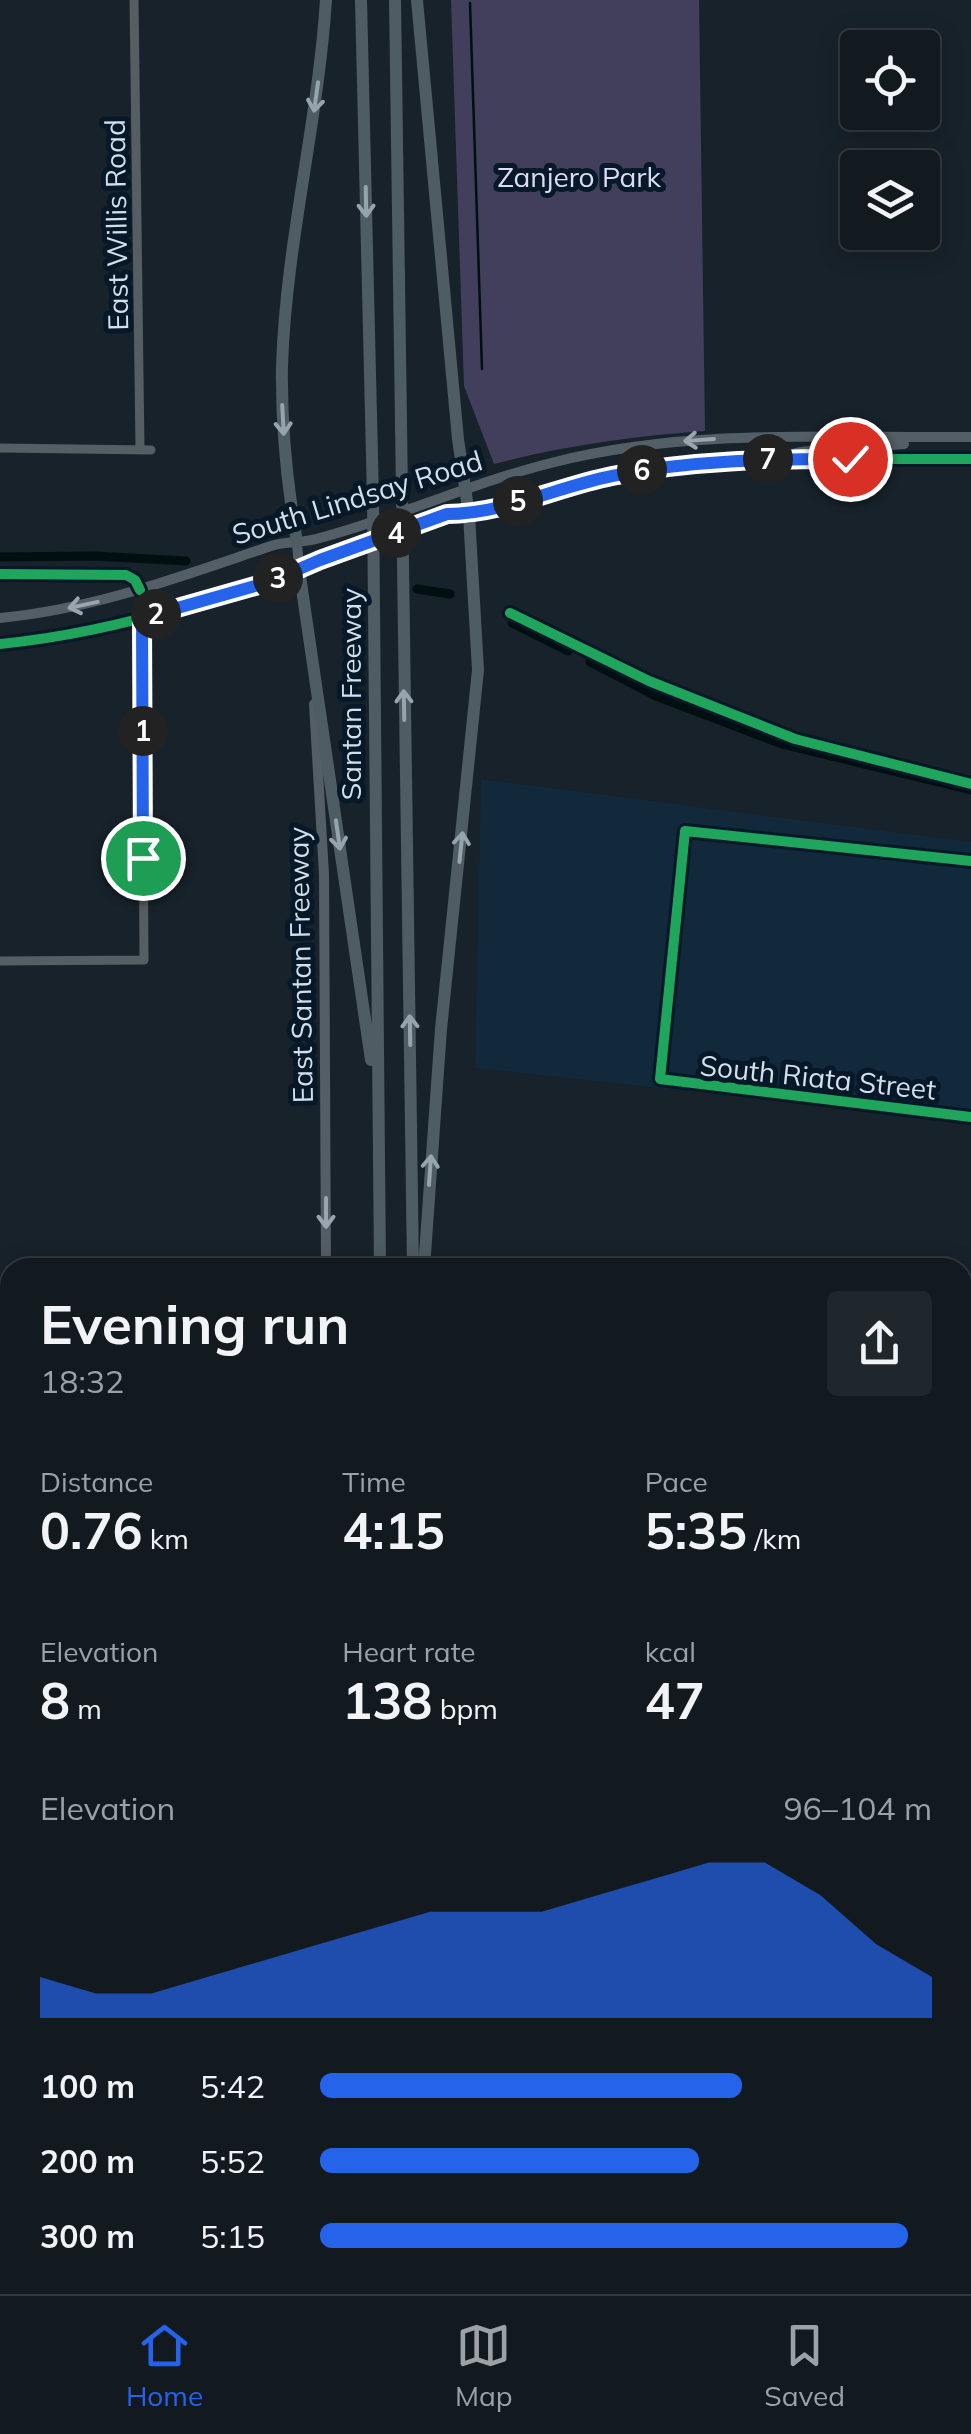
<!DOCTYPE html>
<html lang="en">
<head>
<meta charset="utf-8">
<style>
  body { margin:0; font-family:Mulish,sans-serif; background:#1f272d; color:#f1f3f6; height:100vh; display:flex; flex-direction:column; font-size:38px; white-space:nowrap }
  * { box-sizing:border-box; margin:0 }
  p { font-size:32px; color:#9ca1a5 }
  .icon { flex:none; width:55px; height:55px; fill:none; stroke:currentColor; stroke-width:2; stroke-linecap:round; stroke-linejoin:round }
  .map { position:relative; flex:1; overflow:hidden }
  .side { position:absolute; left:0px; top:1258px; width:972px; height:1038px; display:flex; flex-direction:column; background:#121a20; border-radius:30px 30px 0 0; box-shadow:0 5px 25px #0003,0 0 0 2px #31383e }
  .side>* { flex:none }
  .buttons { position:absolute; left:840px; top:30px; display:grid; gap:20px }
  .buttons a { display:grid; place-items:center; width:100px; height:100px; border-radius:10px; background:#121a20; box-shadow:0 5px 25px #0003,0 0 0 2px #31383e; font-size:50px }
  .pin { position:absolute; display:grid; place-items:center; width:85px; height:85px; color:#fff; margin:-42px; border:5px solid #fff; border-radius:50%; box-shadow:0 2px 10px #0007 }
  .km { position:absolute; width:50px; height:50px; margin:-25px; border-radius:50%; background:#222; color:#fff; font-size:28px; line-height:50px; text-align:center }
  .round { display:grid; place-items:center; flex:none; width:105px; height:105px; border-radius:10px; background:#1f272d }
  .head { display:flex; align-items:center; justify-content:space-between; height:170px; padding:0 40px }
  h1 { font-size:55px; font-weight:700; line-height:75px }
  .stats { display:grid; grid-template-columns:repeat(3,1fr); gap:15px; height:170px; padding:10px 40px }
  .stats div { display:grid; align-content:center }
  .stats b { font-size:50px; font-weight:700 }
  .stats small { font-size:28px; font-weight:400 }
  .stats p { font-size:28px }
  .chart { height:280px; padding:20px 40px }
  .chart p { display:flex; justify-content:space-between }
  .chart svg { width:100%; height:180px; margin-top:10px; fill:#2563eb; opacity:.7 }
  ul { padding:0 40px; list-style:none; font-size:32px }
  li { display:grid; grid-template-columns:160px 120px 1fr; align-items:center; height:75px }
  li i { height:25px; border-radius:12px; background:#2563eb }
  .tabs { display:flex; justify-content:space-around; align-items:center; height:140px; border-top:2px solid #31383e; background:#121a20; font-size:28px; color:#9ca1a5 }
  .tabs a { display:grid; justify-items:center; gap:5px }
  .tabs .current { color:#2563eb }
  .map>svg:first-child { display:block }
  .built { fill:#12283b }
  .green { fill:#423f5c }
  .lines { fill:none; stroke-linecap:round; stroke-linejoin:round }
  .stream { stroke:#020f11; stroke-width:2.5 }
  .canal { stroke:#020f11; stroke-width:9 }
  .minor { stroke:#555e62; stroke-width:9 }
  .major { stroke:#545e66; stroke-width:10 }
  .highway { stroke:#4f5c63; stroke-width:12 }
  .cycleway-casing { stroke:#071928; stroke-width:16 }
  .cycleway { stroke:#20a55d; stroke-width:10 }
  .oneway { stroke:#98a4ad }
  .oneway2 { stroke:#9aa5af }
  .route-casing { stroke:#fff; stroke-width:20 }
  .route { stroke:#2563eb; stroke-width:12 }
  .labels { text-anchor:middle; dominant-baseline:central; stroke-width:10; stroke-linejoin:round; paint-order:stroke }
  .park-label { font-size:28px; fill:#dcdaf9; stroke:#071928 }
  .street-label { font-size:28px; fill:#d3dfea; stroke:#071928 }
</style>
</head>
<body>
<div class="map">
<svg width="971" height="2294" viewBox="0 0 971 2294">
  <rect width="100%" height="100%" fill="#18222a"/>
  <path class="built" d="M481 779 971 842V1122L475 1068Z
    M0 1474H10V2285H287V2294H0Z
    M963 1486H971V2294H515L514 2285H962Z"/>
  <path class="green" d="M451 0H699L705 431C633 436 563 446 494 464L464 386Z"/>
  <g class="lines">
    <path class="stream" d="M470 3 482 369"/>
    <path class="canal" d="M0 557 95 556 186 561
      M417 589 450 594
      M512 623 568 651
      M590 662 656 696 782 744 971 790"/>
    <path class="minor" d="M134 0 140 449
      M0 448 151 450
      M971 861 685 831 660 1079 971 1117
      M0 961 144 960 142 618
      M962 1477H971
      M0 1862H10"/>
    <path class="major" d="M787 456C808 447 832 454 850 438
      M850 459 868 447 904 444
      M297 542 299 569
      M0 618C95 609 182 576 271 546 286 541 301 543 316 539 397 518 473 482 555 462 690 428 832 438 971 437
      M0 644C156 629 301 567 447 515H469L498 508 609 476 698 462 782 459H971
      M314 704 324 874 326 1268
      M342 2294V2285"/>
    <path class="highway" d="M361 0 373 498 380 1268
      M395 0 413 1268
      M417 0 458 439 469 515 478 670 441 1029 424 1268
      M297 542C287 484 281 425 282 366 286 243 318 123 326 0
      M299 569 371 1060
      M394 2285V2294
      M425 2285V2294
      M469 2285 470 2294
      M348 2294 349 2285"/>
    <defs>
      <path id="cycleway" d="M0 574 126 575 135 580 140 590
        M510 613 649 681 795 739 971 784
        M0 644C156 629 301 567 447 515H469L498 508 609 476 698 462 782 459H971
        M971 861 685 831 660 1079 971 1117"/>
    </defs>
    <use href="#cycleway" class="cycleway-casing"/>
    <use href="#cycleway" class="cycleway"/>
  </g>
  <defs><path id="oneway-shaft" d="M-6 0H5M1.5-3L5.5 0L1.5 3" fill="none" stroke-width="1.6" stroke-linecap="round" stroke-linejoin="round" transform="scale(2.5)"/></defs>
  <g class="oneway">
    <use href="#oneway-shaft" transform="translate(316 97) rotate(98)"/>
    <use href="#oneway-shaft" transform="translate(366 202) rotate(89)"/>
    <use href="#oneway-shaft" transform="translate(283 420) rotate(87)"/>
    <use href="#oneway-shaft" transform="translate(404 705) rotate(-91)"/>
    <use href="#oneway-shaft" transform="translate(338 835) rotate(82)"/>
    <use href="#oneway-shaft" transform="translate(461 847) rotate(-84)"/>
    <use href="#oneway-shaft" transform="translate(410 1030) rotate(-91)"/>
    <use href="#oneway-shaft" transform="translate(430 1170) rotate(-86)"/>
  </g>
  <g class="oneway2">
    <use href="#oneway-shaft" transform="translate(699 440) rotate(176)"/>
    <use href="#oneway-shaft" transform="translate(83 605) rotate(168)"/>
    <use href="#oneway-shaft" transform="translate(326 1213) rotate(90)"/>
  </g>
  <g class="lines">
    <defs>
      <path id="route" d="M143 858 142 618 269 582 320 560 447 514C503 514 557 487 612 476 691 460 770 459 850 459"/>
    </defs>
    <use href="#route" class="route-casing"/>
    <use href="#route" class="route"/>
  </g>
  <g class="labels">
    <g class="park-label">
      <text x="579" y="176">Zanjero Park</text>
    </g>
    <g class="street-label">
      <text transform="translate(116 225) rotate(-91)">East Willis Road</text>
      <text transform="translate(357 497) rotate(-17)">South Lindsay Road</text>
      <text transform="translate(350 694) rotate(-90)">Santan Freeway</text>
      <text transform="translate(300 965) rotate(-91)">East Santan Freeway</text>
      <text transform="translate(818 1077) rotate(6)">South Riata Street</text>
    </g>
  </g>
</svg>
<div class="buttons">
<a><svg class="icon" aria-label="locate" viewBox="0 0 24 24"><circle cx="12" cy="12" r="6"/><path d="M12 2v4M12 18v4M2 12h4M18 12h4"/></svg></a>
<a><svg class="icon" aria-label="layers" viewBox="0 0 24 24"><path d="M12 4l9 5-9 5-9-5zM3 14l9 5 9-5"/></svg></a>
</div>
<div class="pin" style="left:143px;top:858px;background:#1e9e55"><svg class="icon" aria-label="arrive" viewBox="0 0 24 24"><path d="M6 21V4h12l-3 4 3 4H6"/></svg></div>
<div class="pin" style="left:850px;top:459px;background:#d93025"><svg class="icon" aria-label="check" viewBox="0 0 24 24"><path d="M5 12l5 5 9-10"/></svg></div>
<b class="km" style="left:143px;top:731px">1</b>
<b class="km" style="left:156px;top:614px">2</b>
<b class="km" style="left:278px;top:578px">3</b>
<b class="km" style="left:396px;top:533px">4</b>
<b class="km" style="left:518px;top:501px">5</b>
<b class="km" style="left:642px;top:470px">6</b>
<b class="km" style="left:768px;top:459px">7</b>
<section class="side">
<div class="head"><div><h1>Evening run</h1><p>18:32</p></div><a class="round"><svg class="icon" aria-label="share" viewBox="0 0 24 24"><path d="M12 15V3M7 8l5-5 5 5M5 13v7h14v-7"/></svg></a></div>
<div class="stats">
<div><p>Distance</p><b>0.76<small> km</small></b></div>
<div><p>Time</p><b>4:15</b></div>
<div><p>Pace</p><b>5:35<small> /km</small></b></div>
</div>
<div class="stats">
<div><p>Elevation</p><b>8<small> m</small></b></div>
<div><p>Heart rate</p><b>138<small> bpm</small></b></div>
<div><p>kcal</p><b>47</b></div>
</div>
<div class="chart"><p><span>Elevation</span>96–104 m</p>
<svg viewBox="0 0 160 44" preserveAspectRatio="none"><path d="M0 44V34L10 38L20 38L30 34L40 30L50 26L60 22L70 18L80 18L90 18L100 14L110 10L120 6L130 6L140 14L150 26L160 34V44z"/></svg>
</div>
<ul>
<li><b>100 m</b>5:42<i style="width:69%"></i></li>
<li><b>200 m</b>5:52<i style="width:62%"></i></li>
<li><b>300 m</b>5:15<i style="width:96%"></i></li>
</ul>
</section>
</div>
<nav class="tabs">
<a class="current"><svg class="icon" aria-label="home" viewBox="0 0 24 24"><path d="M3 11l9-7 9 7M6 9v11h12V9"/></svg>Home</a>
<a><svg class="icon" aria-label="map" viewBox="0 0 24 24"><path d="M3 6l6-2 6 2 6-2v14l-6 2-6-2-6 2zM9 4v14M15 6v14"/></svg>Map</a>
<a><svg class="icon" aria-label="saved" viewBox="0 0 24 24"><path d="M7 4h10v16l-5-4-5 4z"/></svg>Saved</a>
</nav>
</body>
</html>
